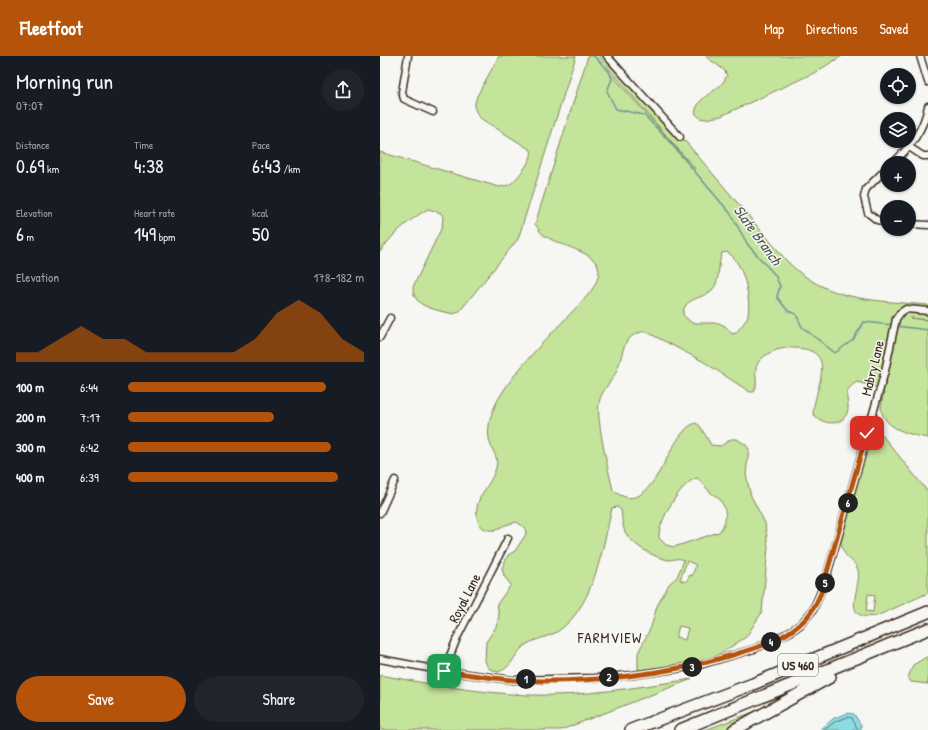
<!DOCTYPE html>
<html lang="en">
<head>
<meta charset="utf-8">
<style>
  body { margin:0; font-family:"Patrick Hand",sans-serif; background:#20242c; color:#f1f3f6; height:100vh; display:flex; flex-direction:column; font-size:15px; white-space:nowrap }
  * { box-sizing:border-box; margin:0 }
  p { font-size:13px; color:#9ea1a6 }
  .icon { flex:none; width:22px; height:22px; fill:none; stroke:currentColor; stroke-width:2; stroke-linecap:round; stroke-linejoin:round }
  .map { position:relative; flex:1; overflow:hidden }
  .drawer { display:flex; flex-direction:column; background:#171b24; width:380px }
  .drawer>* { flex:none }
  .fabs { position:absolute; left:500px; top:12px; display:grid; gap:8px }
  .fabs a { display:grid; place-items:center; width:36px; height:36px; border-radius:50%; background:#171b24; box-shadow:0 1px 3px #0004; font-size:20px }
  .pin { position:absolute; display:grid; place-items:center; width:34px; height:34px; color:#fff; margin:-17px; border-radius:8px; box-shadow:0 2px 6px #0006 }
  .km { position:absolute; width:20px; height:20px; margin:-10px; border-radius:50%; background:#222; color:#fff; font-size:11px; line-height:20px; text-align:center }
  .round { display:grid; place-items:center; flex:none; width:42px; height:42px; border-radius:21px; background:#20242c }
  .head { display:flex; align-items:center; justify-content:space-between; height:68px; padding:0 16px }
  h1 { font-size:22px; font-weight:600; line-height:30px }
  .stats { display:grid; grid-template-columns:repeat(3,1fr); gap:6px; height:68px; padding:4px 16px }
  .stats div { display:grid; align-content:center }
  .stats b { font-size:20px; font-weight:600 }
  .stats small { font-size:11px; font-weight:400 }
  .stats p { font-size:11px }
  .chart { height:112px; padding:8px 16px }
  .chart p { display:flex; justify-content:space-between }
  .chart svg { width:100%; height:72px; margin-top:4px; fill:#b45309; opacity:.7 }
  .cta { display:flex; gap:8px; margin-top:auto; padding:8px 16px }
  .cta a { flex:1; height:46px; border-radius:24px; background:#b45309; color:#fff; font-size:16px; font-weight:600; line-height:46px; text-align:center }
  .cta a+a { background:#20242c; color:#f1f3f6 }
  ul { padding:0 16px; list-style:none; font-size:13px }
  li { display:grid; grid-template-columns:64px 48px 1fr; align-items:center; height:30px }
  li i { height:10px; border-radius:5px; background:#b45309 }
  header { display:flex; align-items:center; gap:24px; box-sizing:border-box; height:56px; padding:0 20px; background:#b45309; color:#fff }
  header strong { font-size:19px }
  nav { display:flex; gap:22px; margin-inline-start:auto; font-size:14px }
  main { display:flex; flex:1; min-height:0 }
  .map>svg:first-child { display:block }
  .green { fill:#c4e39b; stroke:#80865c; fill-rule:evenodd }
  .water { fill:#8bdce3; stroke:#6b9594 }
  .lines { fill:none; stroke-linecap:round; stroke-linejoin:round }
  .shore { stroke:#5b716d; stroke-width:1 }
  .stream { stroke:#6b9594; stroke-width:1.5 }
  .street-casing { stroke:#3b2a1e; stroke-width:9 }
  .highway-casing { stroke:#3b2a1e; stroke-width:14 }
  .street { stroke:#f6f6f2; stroke-width:6 }
  .highway { stroke:#f6f6f2; stroke-width:11 }
  .route-casing { stroke:#fff; stroke-width:8 }
  .route { stroke:#b45309; stroke-width:5 }
  .labels { text-anchor:middle; dominant-baseline:central; stroke-width:3; stroke-linejoin:round; paint-order:stroke }
  .shield { fill:#f6f6f2; stroke:#73675e; stroke-width:1 }
  .shield-label { font-size:13px; font-weight:bold; fill:#3b2a1e }
  .street-label { font-size:14px; fill:#3b2a1e; stroke:#f6f6f2 }
  .water-label { font-size:15px; font-style:italic; fill:#4f564f; stroke:#f6f6f2 }
  .neighbourhood-label { font-size:15px; letter-spacing:1px; fill:#3b2a1e; stroke:#f6f6f2 }
</style>
</head>
<body>
<header>
<strong>Fleetfoot</strong>
<nav><a>Map</a><a>Directions</a><a>Saved</a></nav>
</header>
<main>
<section class="drawer">
<div class="head"><div><h1>Morning run</h1><p>07:07</p></div><a class="round"><svg class="icon" aria-label="share" viewBox="0 0 24 24"><path d="M12 15V3M7 8l5-5 5 5M5 13v7h14v-7"/></svg></a></div>
<div class="stats">
<div><p>Distance</p><b>0.69<small> km</small></b></div>
<div><p>Time</p><b>4:38</b></div>
<div><p>Pace</p><b>6:43<small> /km</small></b></div>
</div>
<div class="stats">
<div><p>Elevation</p><b>6<small> m</small></b></div>
<div><p>Heart rate</p><b>149<small> bpm</small></b></div>
<div><p>kcal</p><b>50</b></div>
</div>
<div class="chart"><p><span>Elevation</span>178–182 m</p>
<svg viewBox="0 0 160 44" preserveAspectRatio="none"><path d="M0 44V38L10 38L20 30L30 22L40 30L50 30L60 38L70 38L80 38L90 38L100 38L110 30L120 14L130 6L140 14L150 30L160 38V44z"/></svg>
</div>
<ul>
<li><b>100 m</b>6:44<i style="width:84%"></i></li>
<li><b>200 m</b>7:17<i style="width:62%"></i></li>
<li><b>300 m</b>6:42<i style="width:86%"></i></li>
<li><b>400 m</b>6:39<i style="width:89%"></i></li>
</ul>
<div class="cta"><a>Save</a><a>Share</a></div>
</section>
<div class="map">
<svg width="548" height="674" viewBox="0 0 548 674">
  <rect width="100%" height="100%" fill="#f6f6f2"/>
  <filter id="ink" filterUnits="userSpaceOnUse"><feTurbulence type="fractalNoise" baseFrequency=".025" numOctaves="2"/><feDisplacementMap in="SourceGraphic" scale="8" xChannelSelector="R" yChannelSelector="G"/><feConvolveMatrix kernelMatrix="1 2 1 2 8 2 1 2 1" color-interpolation-filters="sRGB"/></filter>
  <g filter="url(#ink)">
    <path class="green" d="M119 0H196L138 183 79 256 73 258C58 254 32 252 33 231L62 171 63 161 61 157 48 153C28 165 13 177 0 196V96L119 131C124 130 128 130 132 127 138 121 154 103 151 94L103 64 99 61 94 51 97 40Z
      M208 0H215L315 113 218 0H233L406 204C446 246 494 244 548 249V264L530 262 548 264V382C531 379 503 373 501 352 501 348 503 341 504 337L495 331 477 326C472 329 468 332 467 338 466 344 470 350 467 357 461 372 441 368 433 358 434 332 461 293 414 292 402 291 389 295 380 304 371 314 380 325 374 336H370L324 306 265 275C240 281 245 295 237 314 233 324 223 333 220 343 214 357 229 417 233 434 274 469 287 374 316 367L320 370 331 389 341 390 351 383H357L366 389 369 393 366 418 368 428 371 440 385 467 388 491 382 556 366 581 335 601 263 615 258 613V597L271 571 277 550 289 528 297 521 304 504C298 501 294 504 289 504 274 502 252 489 245 476 242 469 242 461 241 454L237 451 232 452C223 491 214 548 181 573 170 582 153 582 143 591 133 600 132 612 118 616L108 612 105 605 106 586 116 571 119 560 117 548 131 529 124 520 122 512 128 499 135 495 146 478 145 472 137 466 125 469 115 474C108 475 101 473 98 465 92 443 108 434 115 415 120 402 113 397 110 387 107 377 109 368 111 360 121 324 182 268 208 239 241 197 190 196 165 180 161 178 158 172 155 168ZM347 196C363 205 371 241 368 259 367 265 360 271 356 277L352 278 345 270 339 267H312L303 259C303 241 322 244 332 234 341 225 337 208 342 197ZM317 422C324 427 325 431 330 436 333 439 337 440 340 444 348 455 347 466 339 476L294 491 286 489 279 482C278 465 301 426 317 422ZM307 505 316 509 312 520 310 519 306 526 300 524ZM299 570 308 572 305 584 296 581Z
      M325 0H462L434 17 341 60 325 63 320 62 315 57C318 37 341 37 347 19L344 14Z
      M498 379H502L548 436V537L497 560C456 566 485 528 477 512 473 502 464 504 461 487L488 393ZM488 538 495 539 493 556 486 555Z
      M548 600V628L531 626 528 622 533 609Z
      M0 619C49 628 99 637 148 639 203 641 258 631 312 623L181 674H0Z
      M392 649 347 674H325Z"/>
    <path class="water" d="M468 657 474 658 481 669V674H440L454 662Z"/>
    <g class="lines">
      <path class="shore" d="M444 674 456 665 468 661 472 662 478 674"/>
      <path class="stream" d="M214 0 229 15 232 23 227 35 236 53 264 59 288 84 350 157 368 189 395 219 400 230 397 241 408 255 416 258 422 271 455 297 473 284 484 266 513 269
        M516 270 548 274"/>
      <defs>
        <path id="street" d="M28 0 22 36 24 43 53 56
          M227 0 300 81
          M540 0 548 26
          M529 91 543 100H548
          M513 107C530 91 544 74 548 50
          M507 112 486 133 484 141 488 157 497 164 507 166
          M529 168 548 169
          M0 281 10 262
          M0 457 15 424
          M0 603 64 615 133 624 214 622 253 619 316 610 374 593 410 576 421 568 433 554 445 526 505 315 516 263 520 257 526 253 548 255
          M64 615 77 582 128 482"/>
        <path id="highway" d="M251 674 373 628 548 556
          M300 674 548 573
          M354 674 450 621"/>
      </defs>
      <use href="#street" class="street-casing"/>
      <use href="#highway" class="highway-casing"/>
      <use href="#street" class="street"/>
      <use href="#highway" class="highway"/>
    </g>
  </g>
  <g class="lines" filter="url(#ink)">
    <defs>
      <path id="route" d="M64 615C87 618 110 622 133 624 204 628 285 619 353 599 376 592 400 585 419 569 430 561 436 549 441 537L487 377"/>
    </defs>
    <use href="#route" class="route-casing"/>
    <use href="#route" class="route"/>
  </g>
  <g class="labels">
    <rect class="shield" x="398" y="598" width="40" height="22" rx="3"/>
    <g class="shield-label">
      <text x="418" y="609">US 460</text>
    </g>
    <g class="street-label">
      <text transform="translate(492 312) rotate(-76)">Mabry Lane</text>
      <text transform="translate(84 542) rotate(-63)">Royal Lane</text>
    </g>
    <g class="water-label">
      <text transform="translate(378 179) rotate(54)">Slate Branch</text>
    </g>
    <g class="neighbourhood-label">
      <text x="230" y="581">FARMVIEW</text>
    </g>
  </g>
</svg>
<div class="fabs">
<a><svg class="icon" aria-label="locate" viewBox="0 0 24 24"><circle cx="12" cy="12" r="6"/><path d="M12 2v4M12 18v4M2 12h4M18 12h4"/></svg></a>
<a><svg class="icon" aria-label="layers" viewBox="0 0 24 24"><path d="M12 4l9 5-9 5-9-5zM3 14l9 5 9-5"/></svg></a>
<a>+</a>
<a>−</a>
</div>
<div class="pin" style="left:64px;top:615px;background:#1e9e55"><svg class="icon" aria-label="arrive" viewBox="0 0 24 24"><path d="M6 21V4h12l-3 4 3 4H6"/></svg></div>
<div class="pin" style="left:487px;top:377px;background:#d93025"><svg class="icon" aria-label="check" viewBox="0 0 24 24"><path d="M5 12l5 5 9-10"/></svg></div>
<b class="km" style="left:146px;top:623px">1</b>
<b class="km" style="left:229px;top:621px">2</b>
<b class="km" style="left:312px;top:611px">3</b>
<b class="km" style="left:391px;top:586px">4</b>
<b class="km" style="left:445px;top:527px">5</b>
<b class="km" style="left:468px;top:447px">6</b>
</div>
</main>
</body>
</html>
